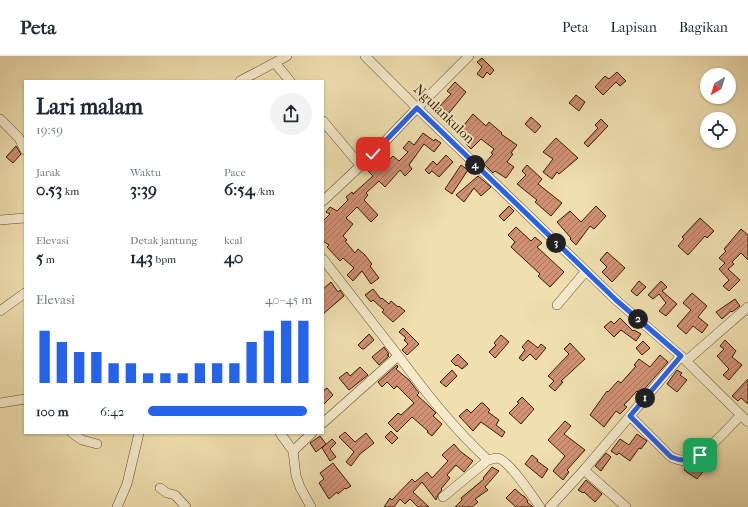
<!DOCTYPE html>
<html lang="id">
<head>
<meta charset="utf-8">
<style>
  body { margin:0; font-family:"IM FELL French Canon",serif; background:#f2f2f3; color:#1f2937; height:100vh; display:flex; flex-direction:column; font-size:15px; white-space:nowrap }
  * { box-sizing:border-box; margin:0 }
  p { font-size:13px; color:#747a83 }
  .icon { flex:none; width:22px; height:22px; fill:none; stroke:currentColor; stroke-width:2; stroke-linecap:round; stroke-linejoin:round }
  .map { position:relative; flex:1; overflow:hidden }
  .details { position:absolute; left:24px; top:24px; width:300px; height:354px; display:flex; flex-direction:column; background:#fff; border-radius:0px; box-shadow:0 1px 3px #0004 }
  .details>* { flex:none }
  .needle { width:26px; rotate:218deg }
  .tools { position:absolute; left:700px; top:12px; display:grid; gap:8px }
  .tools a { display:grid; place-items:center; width:36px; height:36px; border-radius:50%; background:#fff; box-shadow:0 1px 3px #0004; font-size:20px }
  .pin { position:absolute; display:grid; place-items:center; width:34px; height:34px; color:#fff; margin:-17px; border-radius:8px; box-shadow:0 2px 6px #0006 }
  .km { position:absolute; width:20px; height:20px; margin:-10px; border-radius:50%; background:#222; color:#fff; font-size:11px; line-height:20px; text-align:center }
  .round { display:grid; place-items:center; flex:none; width:42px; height:42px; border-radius:21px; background:#f2f2f3 }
  .headline { display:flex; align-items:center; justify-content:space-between; height:68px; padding:0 12px }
  h1 { font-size:22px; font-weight:800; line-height:30px }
  .stats { display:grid; grid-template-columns:repeat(3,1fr); gap:6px; height:68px; padding:4px 12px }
  .stats div { display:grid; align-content:center }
  .stats b { font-size:17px; font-weight:800 }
  .stats small { font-size:11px; font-weight:400 }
  .stats p { font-size:11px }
  .chart { height:112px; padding:8px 12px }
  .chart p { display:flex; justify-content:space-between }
  .chart svg { width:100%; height:72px; margin-top:4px; stroke:#2563eb; stroke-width:6 }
  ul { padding:0 12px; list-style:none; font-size:13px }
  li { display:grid; grid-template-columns:64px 48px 1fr; align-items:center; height:30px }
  li i { height:10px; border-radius:5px; background:#2563eb }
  header { display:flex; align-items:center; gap:24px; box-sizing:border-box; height:56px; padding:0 20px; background:#fff; border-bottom:1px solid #e0e1e3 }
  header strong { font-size:19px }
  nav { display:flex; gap:22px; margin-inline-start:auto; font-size:14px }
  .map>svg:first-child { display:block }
  .building { fill:url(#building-hatch); stroke:#371d00 }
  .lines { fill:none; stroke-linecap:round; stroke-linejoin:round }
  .minor-casing { stroke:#654e2c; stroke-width:10 }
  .minor { stroke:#f5ebcc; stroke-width:9 }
  .route-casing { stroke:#fff; stroke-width:8 }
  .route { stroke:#2563eb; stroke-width:5 }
  .labels { text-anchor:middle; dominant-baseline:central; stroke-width:3.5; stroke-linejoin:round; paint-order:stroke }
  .street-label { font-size:14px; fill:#371d00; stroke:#f5ebcc }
</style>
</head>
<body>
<header>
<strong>Peta</strong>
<nav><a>Peta</a><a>Lapisan</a><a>Bagikan</a></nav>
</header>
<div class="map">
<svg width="748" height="451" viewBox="0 0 748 451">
  <defs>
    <pattern id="building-hatch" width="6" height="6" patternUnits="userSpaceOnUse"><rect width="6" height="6" fill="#d29175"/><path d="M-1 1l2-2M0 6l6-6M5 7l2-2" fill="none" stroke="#ab765e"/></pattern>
  </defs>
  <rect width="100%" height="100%" fill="#f0e0b0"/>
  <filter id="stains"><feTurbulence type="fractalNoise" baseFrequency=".005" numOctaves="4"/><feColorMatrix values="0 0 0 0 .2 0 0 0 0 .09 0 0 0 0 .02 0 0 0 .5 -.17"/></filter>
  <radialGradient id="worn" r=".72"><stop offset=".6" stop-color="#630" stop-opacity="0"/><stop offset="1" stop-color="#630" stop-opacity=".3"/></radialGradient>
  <path class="building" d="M482 2 494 14 490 19 487 16 483 22 477 18 482 11 477 6Z
    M617 16 626 25 620 30 616 26 603 39 595 31 605 20 609 23Z
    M455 26 466 36 445 62 436 54 451 38 447 35Z
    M576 39 585 46 579 55 569 47Z
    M473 58 486 70 489 66 502 77 501 78 517 89 511 97 513 98 507 106 514 111 506 122 495 115 493 117 484 108 493 98 491 97 494 93 481 83 471 93 466 88 469 84 459 75Z
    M531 61 541 70 535 77 525 68Z
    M601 63 608 70 588 91 584 87 598 72 595 69Z
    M423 77 434 85 435 83 441 87 434 96 424 88 409 109 412 113 405 120 400 114 385 131 379 125 366 137 368 139 364 144 378 159 371 166 357 151 346 162 353 168 343 180 347 184 345 185 355 197 358 193 365 199 372 208 370 210 379 222 371 228 362 215 353 225 347 219 354 212 343 202 340 205 327 191 329 189 323 185V165L330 158 326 156 330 151 337 155 348 144 346 141 352 136 353 138 373 120 366 113 376 103 383 110 393 100 399 105 408 96 403 92 409 85 414 89Z
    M556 82 578 102 559 118 557 116 552 123 543 116 553 103 543 96Z
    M16 90 21 98 13 107 6 101Z
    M446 99 453 106 439 121 432 115 429 118 425 114 433 105 437 109Z
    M461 109 468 114 452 138 445 133Z
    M527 109 542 123 538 128 562 147 551 160 535 146 537 144 517 128 526 119 522 115Z
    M478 120 491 131 481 140 474 132 464 146 456 139Z
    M509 150 514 155 504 165 499 160Z
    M596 150 606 160 594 173 590 170 576 189 570 183 571 182 557 166 570 155 581 166Z
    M700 162 714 175 707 182 705 180 688 199 678 190 684 183 682 181Z
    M516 171 531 185 535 181 542 187 537 191 564 216 550 231 538 220 540 218 511 191 515 186 508 179Z
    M741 173 748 179V204L741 197 732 206 734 208 728 213 740 224 729 235 723 230 729 224 719 213 725 207 719 202 726 195 724 193Z
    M607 196 625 212 612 226 602 216 607 211 600 204Z
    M639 225 646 231 637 240 631 235Z
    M661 225 667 231 662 235 677 248 666 260 659 255 666 247 659 238 653 243 648 239Z
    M331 226 338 236 340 234 344 240 323 258V233Z
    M373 233 381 243 382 242 389 248 391 245 398 251 399 250 405 255 393 266 382 256 384 254 373 244 371 246 365 239Z
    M692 237 707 250 698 261 708 269 702 277 693 270 686 278 677 270 691 254 683 247Z
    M735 243 740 250 732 256 731 255 722 263 716 256Z
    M620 262 633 275 634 274 641 278 636 285 621 274 614 281 604 271 611 265 614 268Z
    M403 272 419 288 407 299 402 294 408 288 404 284 406 282 399 276Z
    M369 278 374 284 364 293H362L358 289Z
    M501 279 509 286 495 302 489 296 496 289 494 287Z
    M528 284 538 292 541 288 546 292 536 304 530 298 523 305 519 302 525 294 522 291Z
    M725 284 736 295 732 301 742 309 729 324 723 319 729 313 717 300 724 293 720 290Z
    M643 285 650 292 642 299 636 292Z
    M570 287 585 303 561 325 563 326 555 335 549 330 554 325 548 320 569 298 564 293Z
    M384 291 389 298 387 299 389 300 379 309 372 301Z
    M458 298 468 308 462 313 457 309 456 310 451 305Z
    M660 299 668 306 640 338 637 335 624 349 627 351 620 358 616 355 604 371 590 359 607 335 608 336 618 325 621 327 636 310 634 309 639 303 650 311Z
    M397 309 398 311 396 313 409 324 419 337 417 339 431 352 436 357 433 360 442 368 432 380 427 376 428 375 412 361 397 376 388 367 398 357 401 359 414 347 397 330 394 333 387 326 382 331 378 326Z
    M360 311 368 319 349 334 339 322 347 316 350 320Z
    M452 314 457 320 446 331 440 326Z
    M677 314 682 317 680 319 687 324 677 336 667 328Z
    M748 323V348L741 342 738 345 732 340Z
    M327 332 333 339 323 349V335Z
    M522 341 534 353 521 368 509 357 519 347 517 346Z
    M481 347H483L490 354 488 356 499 364 496 369 505 376 502 381 481 366 473 375 459 360 467 353 471 357Z
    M565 365 571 370 564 378 585 394 567 414 569 416 563 424 553 415 565 400 548 384Z
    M391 375 398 382 392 388 385 381Z
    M345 376 355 386 366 377 374 387 360 398 351 410 346 406 354 396 339 381Z
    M637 378 647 385 641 393 639 392 630 405 619 397 617 399 611 395 620 383 629 389Z
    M320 380 326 388 316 396 310 387Z
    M332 383 336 387 330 393 336 401 330 405 322 392Z
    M454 388 460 395 473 405 464 416 456 409 447 419 450 422 441 433 442 434 438 439 436 444 422 426 413 436 429 451H418L410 443 405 448 400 443 394 451H384L390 442 392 444 412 423 415 426 427 416 432 422 448 405 442 399Z
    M606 397 611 401 601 415 595 410Z
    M532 399 538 404 537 405 548 413 542 422 525 408Z
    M333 407 351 430 346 433 345 432 338 438 337 436 329 443 319 427 324 423 320 417Z
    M700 407 706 412 697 423 684 414 686 411 692 410 696 413Z
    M492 411 499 415 485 431 488 434 475 443 478 446 472 451H455L462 444 461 442 484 423 483 422Z
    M586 424 602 438 595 446 584 436 583 437 578 434Z
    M515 433 523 440H524L528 445 527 446 533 451H516L506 442Z"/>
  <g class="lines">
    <defs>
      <path id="minor" d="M365 0 417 52 616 244 681 300 748 366
        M275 7 290 25
        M240 25 287 0
        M0 63 19 82 25 94
        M323 65 360 109
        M323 145 373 98 417 52 469 0
        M0 164 25 162
        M323 203C349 236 374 269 400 302 427 338 455 374 488 404 490 404 494 402 497 402 508 403 533 441 540 451
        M557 249 586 215
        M0 255 25 237
        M686 305 748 251
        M0 347 25 343
        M630 360 671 401C676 403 681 405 686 405 701 404 730 370 741 359
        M323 367 398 300
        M72 377 82 384 97 388
        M280 377 293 395 296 420 300 431 311 451
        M293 395 312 377
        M584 414 626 451
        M160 432 167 437 175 439 186 451
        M443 441 488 404
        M117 451 127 428 139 377
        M550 451 584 414 681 300"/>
    </defs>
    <use href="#minor" class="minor-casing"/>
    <use href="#minor" class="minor"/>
  </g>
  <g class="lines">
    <defs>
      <path id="route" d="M373 98 417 52 616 244 681 300 630 360 671 401C683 406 689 404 700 399"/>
    </defs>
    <use href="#route" class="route-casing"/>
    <use href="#route" class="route"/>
  </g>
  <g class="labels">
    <g class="street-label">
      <text transform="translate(444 58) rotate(44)">Ngulankulon</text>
    </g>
  </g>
  <rect width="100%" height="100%" filter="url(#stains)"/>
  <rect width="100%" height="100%" fill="url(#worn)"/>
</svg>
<div class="tools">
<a><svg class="needle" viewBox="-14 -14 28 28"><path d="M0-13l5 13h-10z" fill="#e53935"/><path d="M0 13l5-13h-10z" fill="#747a83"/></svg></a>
<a><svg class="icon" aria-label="locate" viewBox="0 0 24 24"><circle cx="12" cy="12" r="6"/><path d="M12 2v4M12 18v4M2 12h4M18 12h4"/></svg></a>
</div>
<div class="pin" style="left:700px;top:399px;background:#1e9e55"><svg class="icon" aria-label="arrive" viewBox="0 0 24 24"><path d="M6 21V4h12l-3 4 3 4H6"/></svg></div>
<div class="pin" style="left:373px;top:98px;background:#d93025"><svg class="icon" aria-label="check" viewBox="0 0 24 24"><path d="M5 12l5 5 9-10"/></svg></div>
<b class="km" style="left:645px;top:342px">1</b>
<b class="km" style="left:638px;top:263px">2</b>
<b class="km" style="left:556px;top:187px">3</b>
<b class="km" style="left:475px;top:109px">4</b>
<section class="details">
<div class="headline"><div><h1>Lari malam</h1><p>19:59</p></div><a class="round"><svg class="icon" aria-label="share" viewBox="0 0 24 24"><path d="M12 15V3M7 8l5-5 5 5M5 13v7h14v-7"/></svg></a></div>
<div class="stats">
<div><p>Jarak</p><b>0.53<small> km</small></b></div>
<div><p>Waktu</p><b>3:39</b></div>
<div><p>Pace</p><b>6:54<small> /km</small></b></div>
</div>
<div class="stats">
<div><p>Elevasi</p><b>5<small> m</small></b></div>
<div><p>Detak jantung</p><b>143<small> bpm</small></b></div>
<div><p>kcal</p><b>40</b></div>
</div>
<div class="chart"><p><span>Elevasi</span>40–45 m</p>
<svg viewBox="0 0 160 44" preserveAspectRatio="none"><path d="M5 44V12M15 44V19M25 44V25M35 44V25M45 44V32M55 44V32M65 44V38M75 44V38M85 44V38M95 44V32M105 44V32M115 44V32M125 44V19M135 44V12M145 44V6M155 44V6"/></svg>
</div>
<ul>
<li><b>100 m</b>6:42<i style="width:97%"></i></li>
</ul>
</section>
</div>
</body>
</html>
